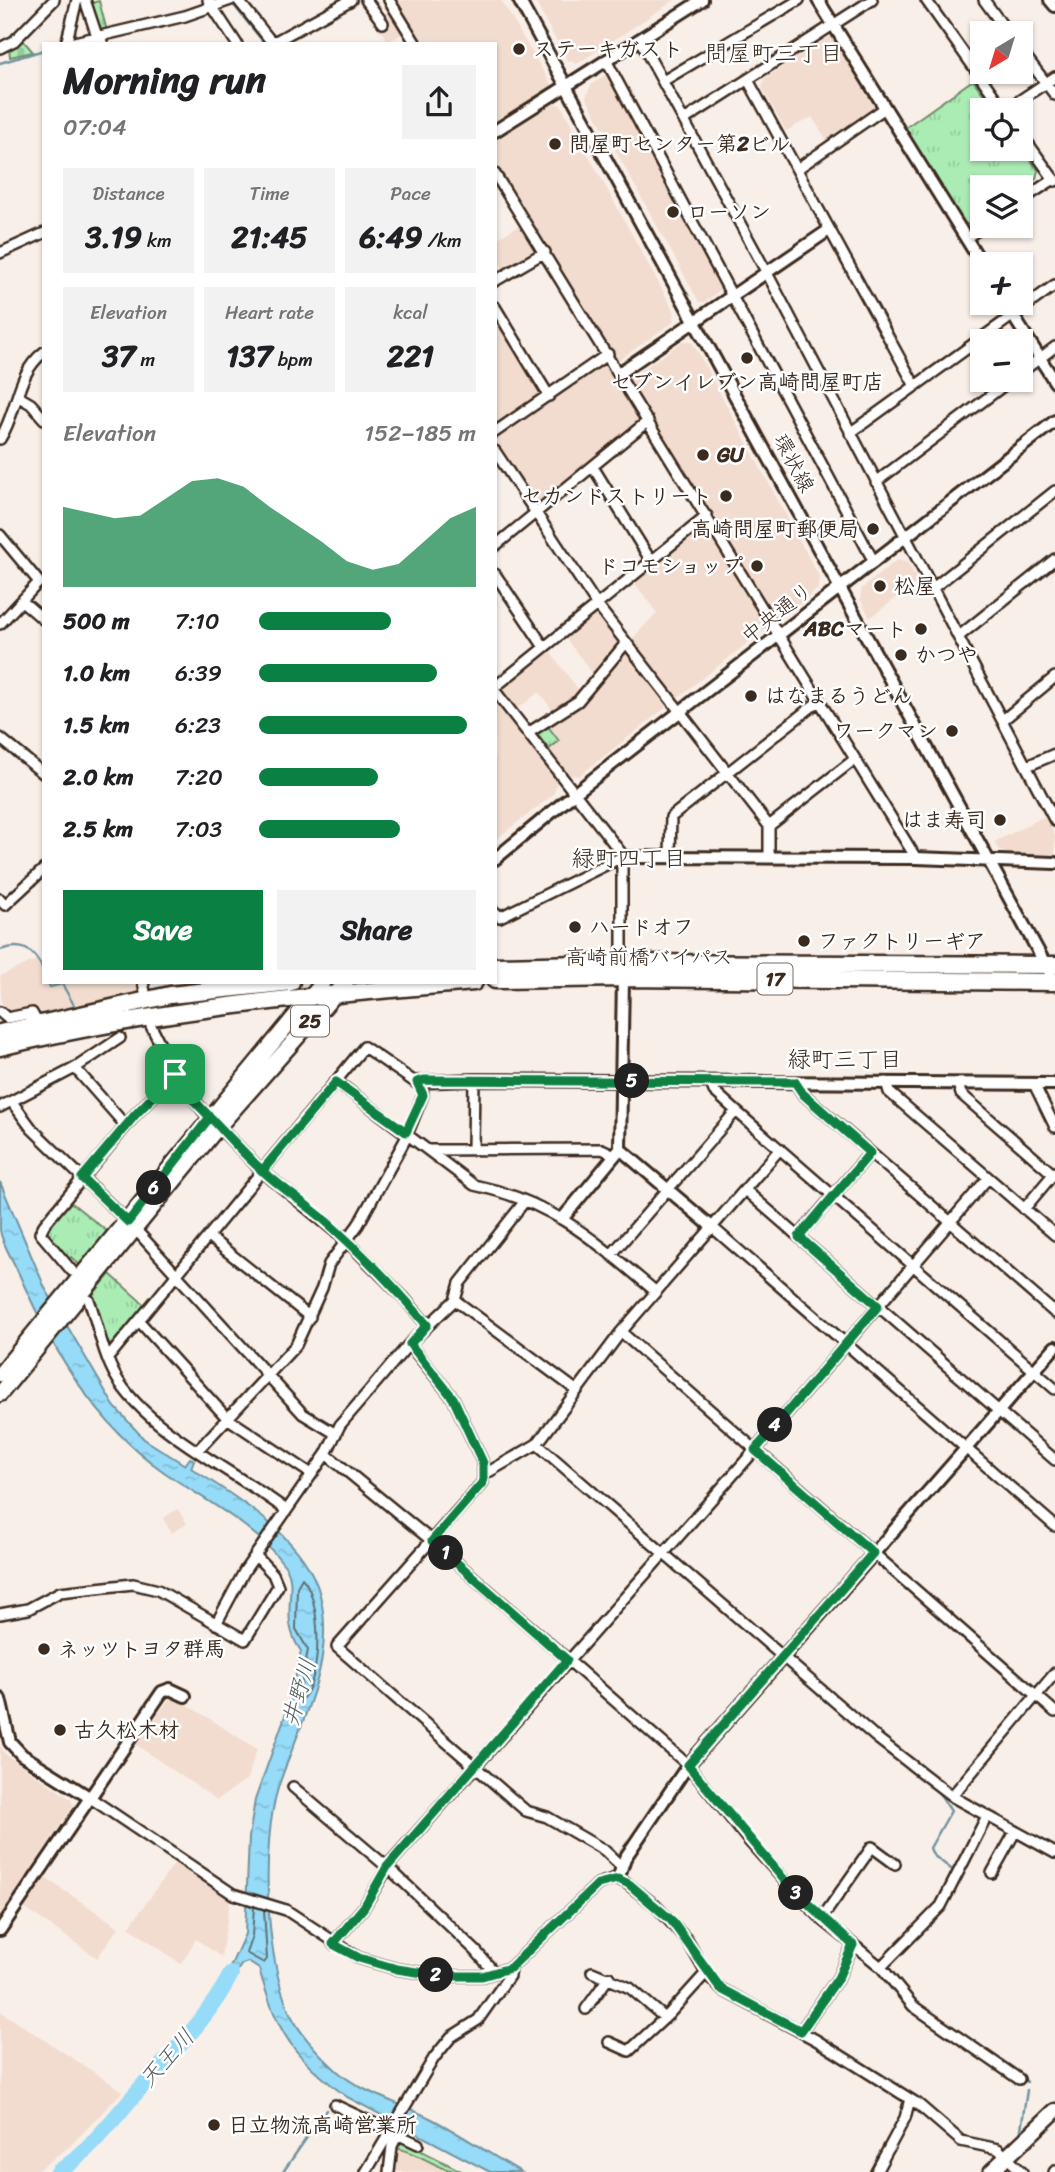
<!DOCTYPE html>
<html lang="en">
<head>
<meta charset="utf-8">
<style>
  body { margin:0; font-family:Sriracha,"Klee One",sans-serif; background:#f2f2f2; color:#202124; height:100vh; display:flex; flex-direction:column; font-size:26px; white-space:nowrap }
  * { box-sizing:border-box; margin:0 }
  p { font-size:23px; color:#757577 }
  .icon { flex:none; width:38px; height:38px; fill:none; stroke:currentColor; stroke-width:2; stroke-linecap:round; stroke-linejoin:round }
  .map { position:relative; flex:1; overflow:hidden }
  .panel { position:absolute; left:42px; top:42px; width:455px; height:942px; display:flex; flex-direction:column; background:#fff; border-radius:0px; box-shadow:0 2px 5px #0004 }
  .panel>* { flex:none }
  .needle { width:46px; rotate:218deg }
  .tools { position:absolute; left:970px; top:21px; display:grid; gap:14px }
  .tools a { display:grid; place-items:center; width:63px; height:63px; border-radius:0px; background:#fff; box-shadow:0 2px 5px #0004; font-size:35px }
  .pin { position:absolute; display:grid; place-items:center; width:60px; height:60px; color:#fff; margin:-30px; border-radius:14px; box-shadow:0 4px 10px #0006 }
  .km { position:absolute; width:35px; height:35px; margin:-18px; border-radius:50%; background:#222; color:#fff; font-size:19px; line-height:35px; text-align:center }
  .round { display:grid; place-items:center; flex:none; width:74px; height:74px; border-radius:0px; background:#f2f2f2 }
  .overview { display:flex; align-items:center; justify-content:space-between; height:119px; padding:0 21px }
  h1 { font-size:38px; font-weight:700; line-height:52px }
  .metrics { display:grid; grid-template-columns:repeat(3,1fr); gap:10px; height:119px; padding:7px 21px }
  .metrics div { display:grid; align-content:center; border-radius:0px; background:#f2f2f2; text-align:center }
  .metrics b { font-size:30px; font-weight:700 }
  .metrics small { font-size:19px; font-weight:400 }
  .metrics p { font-size:19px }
  .chart { height:196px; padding:14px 21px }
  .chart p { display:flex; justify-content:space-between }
  .chart svg { width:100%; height:126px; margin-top:7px; fill:#0b8043; opacity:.7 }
  .primary-button { display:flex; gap:14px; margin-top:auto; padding:14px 21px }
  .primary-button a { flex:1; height:80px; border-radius:0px; background:#0b8043; color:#fff; font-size:28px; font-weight:700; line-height:80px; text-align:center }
  .primary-button a+a { background:#f2f2f2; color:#202124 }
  ul { padding:0 21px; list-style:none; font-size:23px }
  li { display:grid; grid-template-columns:112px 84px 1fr; align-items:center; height:52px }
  li i { height:18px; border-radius:9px; background:#0b8043 }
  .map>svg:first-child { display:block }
  .built { fill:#f2dccf }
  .grass { fill:url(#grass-tufts); stroke:#738b6a; stroke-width:2 }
  .cemetery { fill:url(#cemetery-stones); stroke:#738b6a; stroke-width:2 }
  .water { fill:url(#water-ripples); stroke:#7294a1; stroke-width:2 }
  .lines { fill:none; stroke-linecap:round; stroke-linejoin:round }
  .shore { stroke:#5f7175; stroke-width:2 }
  .stream { stroke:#7294a1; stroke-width:2.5 }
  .river { stroke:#96dbf8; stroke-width:16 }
  .minor-casing { stroke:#3b2a1e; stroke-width:14 }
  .tertiary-casing { stroke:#3b2a1e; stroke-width:16 }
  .primary-casing { stroke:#3b2a1e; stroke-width:19 }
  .trunk-casing { stroke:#3b2a1e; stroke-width:21 }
  .minor { stroke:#fff; stroke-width:9 }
  .tertiary { stroke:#fff; stroke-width:10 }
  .primary { stroke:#fff; stroke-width:14 }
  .trunk { stroke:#fff; stroke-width:16 }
  .route-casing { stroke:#fff; stroke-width:14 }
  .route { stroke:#0b8043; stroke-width:9 }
  .poi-dot { fill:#3b2a1e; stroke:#fff; stroke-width:2.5 }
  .labels { text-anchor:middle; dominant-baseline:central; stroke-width:5; stroke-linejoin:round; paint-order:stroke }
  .shield { fill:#fff; stroke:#766a62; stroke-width:2 }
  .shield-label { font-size:19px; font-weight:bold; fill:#3b2a1e }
  .poi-label { font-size:21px; font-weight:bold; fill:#3b2a1e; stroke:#fff; text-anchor:start }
  .street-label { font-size:21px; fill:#3b2a1e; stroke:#fff }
  .neighbourhood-label { font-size:23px; fill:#3b2a1e; stroke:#fff }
  .water-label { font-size:23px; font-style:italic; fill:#565f5f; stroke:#fff }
</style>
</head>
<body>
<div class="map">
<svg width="1055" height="2172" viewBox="0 0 1055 2172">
  <defs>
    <pattern id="grass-tufts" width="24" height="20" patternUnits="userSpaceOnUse" patternTransform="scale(1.75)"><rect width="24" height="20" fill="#abecb5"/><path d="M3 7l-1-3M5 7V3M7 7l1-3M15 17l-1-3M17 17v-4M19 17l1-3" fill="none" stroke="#94cb9b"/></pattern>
    <pattern id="cemetery-stones" width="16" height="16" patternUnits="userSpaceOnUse" patternTransform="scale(1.75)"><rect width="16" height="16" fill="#abecb5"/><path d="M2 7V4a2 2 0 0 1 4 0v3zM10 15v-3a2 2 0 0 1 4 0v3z" fill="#94cb9b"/></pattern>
    <pattern id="water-ripples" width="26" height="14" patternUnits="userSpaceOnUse" patternTransform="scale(1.75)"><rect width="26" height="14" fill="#96dbf8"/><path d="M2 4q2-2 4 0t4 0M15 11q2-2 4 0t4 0" fill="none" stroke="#82bcd4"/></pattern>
  </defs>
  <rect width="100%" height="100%" fill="#f9efe9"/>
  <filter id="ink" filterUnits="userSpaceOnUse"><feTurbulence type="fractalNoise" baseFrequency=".0143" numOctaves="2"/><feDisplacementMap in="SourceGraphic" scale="14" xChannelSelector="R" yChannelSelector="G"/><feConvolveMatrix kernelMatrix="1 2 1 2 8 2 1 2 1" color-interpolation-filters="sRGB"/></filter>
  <g filter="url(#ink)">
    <path class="built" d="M394 0H501L552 86 495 123V44H421Z
      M534 0H675L577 64 567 60Z
      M391 10 405 32 388 42 380 29 381 16Z
      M829 37 838 39 876 102 875 109 828 142 812 117 786 131 762 88 765 78Z
      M608 73 724 287 705 302H699L586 97 591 85Z
      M554 103 561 105 675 313 672 323 616 362 495 166V141Z
      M522 224 536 247 535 252 505 271 495 256V240Z
      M495 319 539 391V396L495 428Z
      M683 341 693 343 820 578 818 589 776 622 628 380Z
      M605 359 641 417 640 423 541 504H534L495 444V438Z
      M703 523 769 626 675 700 629 642 657 613 633 581Z
      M897 560 908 563 918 581 870 618 860 599 862 588Z
      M593 611 621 644 594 676 564 636Z
      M548 649 581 693 554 712 539 692 517 709 503 691V686Z
      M625 650 669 705 579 776 569 775 537 734 615 663Z
      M495 701 558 779 553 795 495 840Z
      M1045 816 1055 836V854H1006L998 849 994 842Z
      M38 959 44 971V982H48L50 987 72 982H140L143 989 134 994 37 1014 35 1007 2 1011 0 976Z
      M178 1509 187 1524 171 1533 163 1518Z
      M172 1695 257 1749 247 1779 217 1800 136 1745Z
      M0 1745 5 1754 71 1799 73 1806 0 1916Z
      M176 1861 206 1879 230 1901 221 1957 196 1939 181 1964 129 1927Z
      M44 1877 119 1927 97 1958 23 1907Z
      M0 2011 123 2091 71 2145 36 2172H0Z
      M396 2148 412 2151 451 2172H393Z"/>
    <path class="grass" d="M973 80 995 110H982V149H1020V146L1038 170 1036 179 1020 191V187H982V218L971 225 964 223 905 128Z
      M547 725 559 741 549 749 537 734Z
      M68 1200 109 1233 81 1266 71 1257 67 1260 44 1233Z
      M110 1274 147 1307 114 1345H109L91 1297Z
      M402 2141 463 2172C439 2172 420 2152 396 2148Z"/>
    <path class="cemetery" d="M99 1 107 31 98 33 88 4Z
      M21 38 33 52 10 57 9 48Z"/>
    <path class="water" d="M0 1182 45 1288 114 1406 144 1439 185 1465 190 1458 194 1460 191 1468C237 1498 306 1538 320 1595 337 1665 298 1725 278 1788 261 1844 265 1960 290 2013 299 2033 320 2055 336 2070 361 2093 400 2103 430 2118 461 2134 491 2155 521 2172H490L347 2097C292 2056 278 2034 259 1969L248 1962 242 1964 221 1994 222 1985 245 1934 249 1837 255 1800 291 1699 301 1651C277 1618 300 1586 285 1566 254 1524 205 1501 164 1472 95 1424 52 1349 19 1274 13 1260 2 1244 0 1230 0 1214 0 1197 0 1182Z"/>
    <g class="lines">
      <path class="shore" d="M302 1578C322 1598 323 1679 302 1699L299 1695 308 1650 296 1629 297 1587Z
        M254 1907 252 1936 246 1953 264 1963 267 1959 264 1910"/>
      <path class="stream" d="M232 3 265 44
        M0 63 44 50
        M0 950C24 942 34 950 44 971
        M48 982 50 987 62 984 74 1005
        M818 1695 865 1733
        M936 1789 951 1811 930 1848 933 1855 955 1872
        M1020 2075 1027 2082
        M1020 2136 1027 2090
        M283 2172 326 2110"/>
      <path class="river" d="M58 2172C89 2152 113 2119 137 2092 170 2055 208 2019 231 1974"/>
      <defs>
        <path id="minor" d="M85 0 96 33 103 44
          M208 0 237 44
          M238 0 270 40 276 41 351 0
          M366 0 383 23
          M389 0 416 44
          M926 0 1004 110
          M984 0 1008 33
          M640 40 767 273 1055 821
          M66 44 185 16 231 0
          M66 44 77 0
          M0 48 14 41 54 0
          M1020 49 1055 95
          M606 60 874 562
          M748 80 915 386
          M663 81 799 0
          M1005 110 1055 77
          M684 120 872 0
          M1020 132 1055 181
          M797 169 885 108
          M495 174 916 858
          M1020 201 1054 179
          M966 238 984 226
          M0 253 44 233
          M495 281 545 252
          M495 307 549 396
          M1020 373 1055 347
          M19 397 31 404 44 419
          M495 432 608 354
          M850 433 1055 285
          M0 439C19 409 15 375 44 352
          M495 451 597 605 769 826V857
          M593 467 651 561
          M876 482 1011 380
          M0 535 39 582 0 624
          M495 546 648 421
          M495 574 544 647
          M933 588 1055 491
          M22 601 44 620
          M958 637 1055 559
          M495 687 707 516
          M495 691 622 854V963
          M1003 720 1055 677
          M528 733 578 701 626 643
          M0 738 44 774
          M1027 766 1055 754
          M769 826 855 759
          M670 856 671 817 819 701
          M0 899 5 905 44 869
          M495 912 500 917 622 857
          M143 982 147 1002
          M0 1012 7 1018 32 1013 38 1024
          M148 1016 151 1026 179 1081 204 1112 262 1171 348 1242 404 1298 427 1325
          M75 1068 120 1038
          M336 1081 474 1185C554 1202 595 1241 655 1291
          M710 1081 714 1091 736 1111 1055 1389
          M795 1082 803 1094 1055 1313
          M886 1082 889 1092 1055 1235
          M958 1084 961 1094 1053 1174
          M1034 1084 1055 1127
          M12 1102 32 1129 128 1222
          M0 1107 75 1068 126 1126
          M473 1148 474 1080
          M430 1150 602 1149 615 1155
          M745 1190 1055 1460
          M1024 1209 1055 1172
          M712 1227 1055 1526
          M136 1230 303 1414 336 1434
          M799 1236 870 1153
          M209 1237 310 1317
          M611 1255 736 1111
          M72 1271 40 1233 44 1225 135 1115 175 1074
          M89 1300C97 1322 101 1346 111 1367 137 1427 235 1470 286 1510
          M455 1300 460 1283 525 1201
          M139 1321 227 1418 310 1473
          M621 1332 1055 1712
          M409 1344 453 1398 483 1463V1482L337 1647 526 1811 547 1817 604 1850 621 1866
          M108 1358 364 1047 422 1087 423 1095 405 1140 358 1225 329 1264 322 1288 296 1345 198 1450
          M537 1444 878 1739 953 1797 1055 1853
          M326 1454 432 1541 688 1765 749 1841 792 1889 824 1921 881 1967 913 2006 1019 2079
          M485 1474 537 1444 621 1332 780 1149
          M0 1614 28 1609 60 1592 133 1584 158 1590 245 1640 278 1586 273 1574 255 1555
          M216 1624 245 1570 326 1454 340 1425 409 1344 455 1300 576 1390
          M293 1787 393 1872 476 1951 494 1972
          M952 1796 1055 1673
          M89 1797 233 1894 286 1910 359 1958 397 1969 443 1976H482L510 1968 598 1884 613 1879 624 1881 656 1906 687 1940 706 1973 721 1989 816 2040 918 2104 961 2141 998 2149 1022 2172
          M992 1873 1015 1832
          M822 1918 872 1847 895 1864
          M333 1944 364 1907 391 1862 755 1450 988 1178
          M881 1967 941 1906 986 1818
          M592 1972 630 1988 665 2018
          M586 2009 609 1977
          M801 2031 838 1978 853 1945
          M609 2042 629 2051 669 2014 706 1973
          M335 2105 418 2144
          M366 2172 434 2058 451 2037 478 2020 509 1976 510 1968
          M389 2172 392 2146 398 2134
          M876 2172 905 2118 910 2099
          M1054 2172 1055 2171"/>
        <path id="tertiary" d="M519 0 1055 982
          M818 0 982 264
          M1050 0 1055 6
          M495 131 702 0
          M1005 303 1055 382
          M619 373 829 230
          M622 857 916 858 1055 863
          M495 859 575 793 1055 421
          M417 1082 474 1080 1055 1084
          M620 1149 712 1227
          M563 1218 620 1149 623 978
          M0 1699 10 1742 22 1755 89 1797
          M618 1879 625 1858 688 1765 1055 1347
          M0 1930 162 1692 170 1689 185 1696"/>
        <path id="primary" d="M0 1374 323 982
          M0 1394 219 1126 346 982
          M991 2172 1055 2111"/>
        <path id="trunk" d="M495 966 622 963 1055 965
          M495 980 623 978 1055 982
          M0 1033 170 995 291 982
          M0 1047C155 1009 315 995 474 982"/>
      </defs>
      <use href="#minor" class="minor-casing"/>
      <use href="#tertiary" class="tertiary-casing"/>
      <use href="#primary" class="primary-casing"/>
      <use href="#trunk" class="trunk-casing"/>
      <use href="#minor" class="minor"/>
      <use href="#tertiary" class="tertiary"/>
      <use href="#primary" class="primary"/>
      <use href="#trunk" class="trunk"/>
    </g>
  </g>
  <g class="lines" filter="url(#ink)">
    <defs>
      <path id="route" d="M175 1074C184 1092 199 1106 213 1120 229 1137 244 1155 262 1170 280 1187 302 1201 321 1217 359 1250 395 1287 427 1325L410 1344 453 1398 483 1463V1482L432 1541 567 1660 387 1867 364 1907 333 1944 359 1958 397 1969 443 1976H482L510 1968 598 1884 618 1879 629 1884 671 1920 721 1989 801 2031 838 1978 853 1945 792 1889 688 1765 873 1553 755 1450 878 1306 799 1237 870 1153 803 1094 795 1082 424 1080 417 1082 423 1095 406 1132 336 1082 262 1171 210 1117 128 1222 82 1178 135 1115 175 1074"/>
    </defs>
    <use href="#route" class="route-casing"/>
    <use href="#route" class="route"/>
  </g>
  <g class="poi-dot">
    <circle cx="519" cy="49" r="7"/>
    <circle cx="555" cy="144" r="7"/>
    <circle cx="673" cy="212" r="7"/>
    <circle cx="747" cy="358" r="7"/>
    <circle cx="703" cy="455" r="7"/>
    <circle cx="726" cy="496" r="7"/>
    <circle cx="873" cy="529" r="7"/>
    <circle cx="757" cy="566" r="7"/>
    <circle cx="880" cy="586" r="7"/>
    <circle cx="921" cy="629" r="7"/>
    <circle cx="901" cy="655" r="7"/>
    <circle cx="751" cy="696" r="7"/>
    <circle cx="952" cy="731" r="7"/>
    <circle cx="1000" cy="820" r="7"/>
    <circle cx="575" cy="927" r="7"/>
    <circle cx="804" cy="941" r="7"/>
    <circle cx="44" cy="1649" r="7"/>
    <circle cx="60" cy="1730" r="7"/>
    <circle cx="214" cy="2125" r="7"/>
  </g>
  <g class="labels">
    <g class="shield">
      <rect x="757.5" y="963.5" width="35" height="31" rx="5"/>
      <rect x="291" y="1005.5" width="38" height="31" rx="5"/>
    </g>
    <g class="shield-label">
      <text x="775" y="979">17</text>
      <text x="310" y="1021">25</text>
    </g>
    <g class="poi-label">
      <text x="533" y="49">ステーキガスト</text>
      <text x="569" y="144">問屋町センター第2ビル</text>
      <text x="687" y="212">ローソン</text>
      <text x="747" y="382" text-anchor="middle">セブンイレブン高崎問屋町店</text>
      <text x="717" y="455">GU</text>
      <text x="712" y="496" text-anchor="end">セカンドストリート</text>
      <text x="859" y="529" text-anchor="end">高崎問屋町郵便局</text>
      <text x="743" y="566" text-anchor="end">ドコモショップ</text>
      <text x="894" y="586">松屋</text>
      <text x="907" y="629" text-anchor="end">ABCマート</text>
      <text x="915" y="655">かつや</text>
      <text x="765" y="696">はなまるうどん</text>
      <text x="938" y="731" text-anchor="end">ワークマン</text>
      <text x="986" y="820" text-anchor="end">はま寿司</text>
      <text x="589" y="927">ハードオフ</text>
      <text x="818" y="941">ファクトリーギア</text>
      <text x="58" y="1649">ネッツトヨタ群馬</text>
      <text x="74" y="1730">古久松木材</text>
      <text x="228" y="2125">日立物流高崎営業所</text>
    </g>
    <g class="street-label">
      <text transform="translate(794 463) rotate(62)">環状線</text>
      <text transform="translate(777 613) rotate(-38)">中央通り</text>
      <text x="649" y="957">高崎前橋バイパス</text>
    </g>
    <g class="neighbourhood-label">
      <text x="774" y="53">問屋町三丁目</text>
      <text x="629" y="858">緑町四丁目</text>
      <text x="845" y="1059">緑町三丁目</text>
    </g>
    <g class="water-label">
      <text transform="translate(299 1692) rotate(-74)">井野川</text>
      <text transform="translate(167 2058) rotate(-48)">天王川</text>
    </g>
  </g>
</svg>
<div class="tools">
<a><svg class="needle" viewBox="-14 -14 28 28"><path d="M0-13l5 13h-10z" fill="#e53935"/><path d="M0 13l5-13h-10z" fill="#757577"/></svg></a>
<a><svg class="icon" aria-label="locate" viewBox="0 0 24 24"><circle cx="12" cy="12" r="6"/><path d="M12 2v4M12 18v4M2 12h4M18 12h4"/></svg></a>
<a><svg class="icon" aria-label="layers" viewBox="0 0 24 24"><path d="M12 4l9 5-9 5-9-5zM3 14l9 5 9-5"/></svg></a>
<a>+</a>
<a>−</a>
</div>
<div class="pin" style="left:175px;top:1074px;background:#1e9e55"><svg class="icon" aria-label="arrive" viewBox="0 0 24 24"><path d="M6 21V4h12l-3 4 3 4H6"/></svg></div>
<b class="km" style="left:446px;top:1553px">1</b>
<b class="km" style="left:436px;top:1975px">2</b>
<b class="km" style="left:796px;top:1893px">3</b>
<b class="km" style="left:775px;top:1425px">4</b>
<b class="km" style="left:632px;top:1081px">5</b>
<b class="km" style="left:154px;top:1188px">6</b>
<section class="panel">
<div class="overview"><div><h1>Morning run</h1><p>07:04</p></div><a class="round"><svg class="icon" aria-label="share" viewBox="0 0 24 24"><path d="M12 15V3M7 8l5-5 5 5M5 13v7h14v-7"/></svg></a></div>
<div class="metrics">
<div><p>Distance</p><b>3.19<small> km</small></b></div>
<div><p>Time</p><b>21:45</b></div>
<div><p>Pace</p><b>6:49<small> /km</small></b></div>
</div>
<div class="metrics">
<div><p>Elevation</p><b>37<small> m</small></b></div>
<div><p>Heart rate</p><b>137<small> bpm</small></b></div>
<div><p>kcal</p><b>221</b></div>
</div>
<div class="chart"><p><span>Elevation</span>152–185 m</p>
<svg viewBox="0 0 160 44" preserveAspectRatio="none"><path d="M0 44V16L10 18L20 20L30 19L40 13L50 7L60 6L70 9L80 16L90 22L100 28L110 35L120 38L130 36L140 28L150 20L160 16V44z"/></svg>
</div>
<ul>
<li><b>500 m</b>7:10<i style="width:61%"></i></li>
<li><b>1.0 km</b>6:39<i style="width:82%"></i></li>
<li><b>1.5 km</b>6:23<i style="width:96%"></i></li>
<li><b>2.0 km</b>7:20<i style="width:55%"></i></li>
<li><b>2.5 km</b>7:03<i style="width:65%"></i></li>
</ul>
<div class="primary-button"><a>Save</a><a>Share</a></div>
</section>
</div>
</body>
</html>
